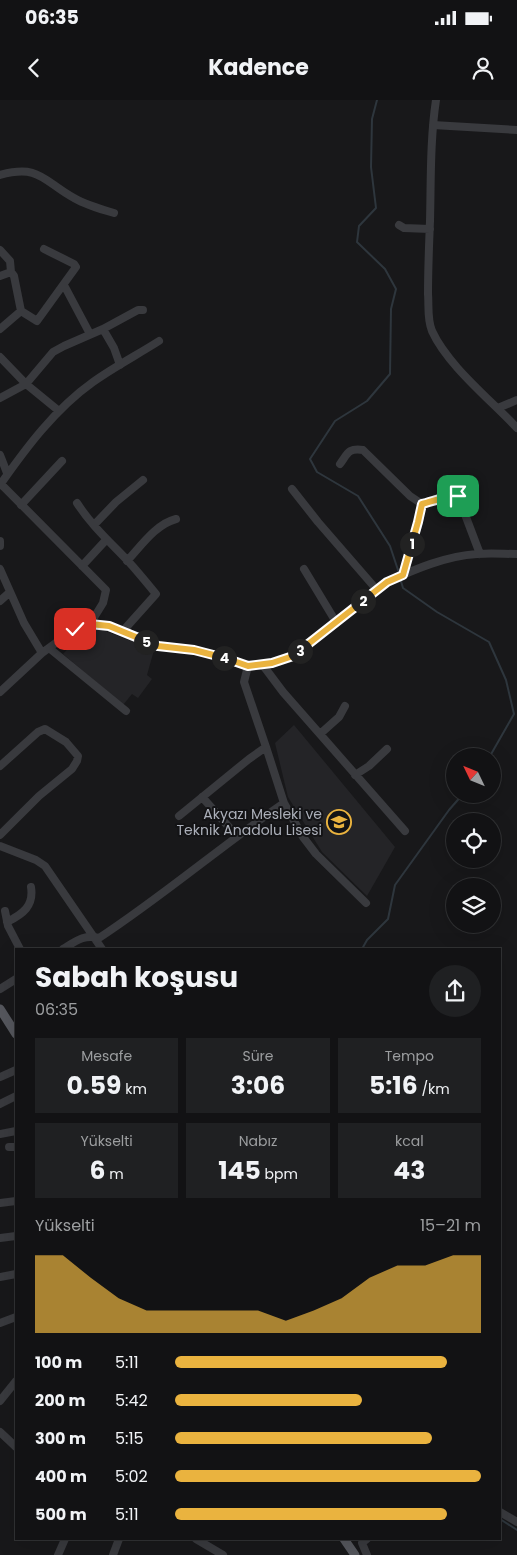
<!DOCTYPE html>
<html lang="tr">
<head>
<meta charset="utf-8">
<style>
  body { margin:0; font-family:Poppins,sans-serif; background:#1f2022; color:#f1f3f6; height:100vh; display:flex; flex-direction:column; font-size:19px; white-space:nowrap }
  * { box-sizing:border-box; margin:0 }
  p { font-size:16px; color:#9c9ea0 }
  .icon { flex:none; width:28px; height:28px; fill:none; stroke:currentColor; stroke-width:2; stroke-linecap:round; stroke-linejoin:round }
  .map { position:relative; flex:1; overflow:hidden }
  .sheet { position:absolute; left:15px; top:848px; width:486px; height:592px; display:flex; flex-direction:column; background:#121214; border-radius:0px; box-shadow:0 5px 20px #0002,0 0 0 1px #313234 }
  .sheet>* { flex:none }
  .needle { width:32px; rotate:313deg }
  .buttons { position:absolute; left:446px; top:648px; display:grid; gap:10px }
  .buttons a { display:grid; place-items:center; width:55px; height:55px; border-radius:50%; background:#121214; box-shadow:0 5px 20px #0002,0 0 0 1px #313234; font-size:25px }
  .pin { position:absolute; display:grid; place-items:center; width:42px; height:42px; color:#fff; margin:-21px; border-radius:10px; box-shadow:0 2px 8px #0006 }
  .km { position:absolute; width:25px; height:25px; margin:-12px; border-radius:50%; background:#222; color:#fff; font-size:14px; line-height:25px; text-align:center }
  .round { display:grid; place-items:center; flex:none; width:52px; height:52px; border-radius:26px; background:#1f2022 }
  .overview { display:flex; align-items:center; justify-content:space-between; height:85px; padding:0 20px }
  h1 { font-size:28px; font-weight:700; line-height:38px }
  .figures { display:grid; grid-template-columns:repeat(3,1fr); gap:8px; height:85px; padding:5px 20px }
  .figures div { display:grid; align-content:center; border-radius:0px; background:#1f2022; text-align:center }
  .figures b { font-size:25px; font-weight:700 }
  .figures small { font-size:14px; font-weight:400 }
  .figures p { font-size:14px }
  .chart { height:140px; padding:10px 20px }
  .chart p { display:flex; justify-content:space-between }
  .chart svg { width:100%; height:90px; margin-top:5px; fill:#eab33f; opacity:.7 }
  ul { padding:0 20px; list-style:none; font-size:16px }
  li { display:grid; grid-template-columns:80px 60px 1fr; align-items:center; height:38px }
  li i { height:12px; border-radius:6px; background:#eab33f }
  .status { display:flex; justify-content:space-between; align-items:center; height:35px; padding:0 25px; background:#121214; direction:ltr }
  .status svg { height:14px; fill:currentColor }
  header { display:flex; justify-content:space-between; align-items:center; height:65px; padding:0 20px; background:#121214; font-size:22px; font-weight:700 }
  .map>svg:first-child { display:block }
  .built { fill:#242427 }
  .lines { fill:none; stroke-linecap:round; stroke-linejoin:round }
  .stream { stroke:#2e363d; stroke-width:2 }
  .minor { stroke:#393a3e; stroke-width:8 }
  .major { stroke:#55575d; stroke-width:9 }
  .route-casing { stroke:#fff; stroke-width:10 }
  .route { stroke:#eab33f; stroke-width:6 }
  .labels { text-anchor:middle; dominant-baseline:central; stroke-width:4; stroke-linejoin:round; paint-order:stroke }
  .poi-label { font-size:14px; fill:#abafb9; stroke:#131315; text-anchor:end }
</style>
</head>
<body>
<div class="status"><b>06:35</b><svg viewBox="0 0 49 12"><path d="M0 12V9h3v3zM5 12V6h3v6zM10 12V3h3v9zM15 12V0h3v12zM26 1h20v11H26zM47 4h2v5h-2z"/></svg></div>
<header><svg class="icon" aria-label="back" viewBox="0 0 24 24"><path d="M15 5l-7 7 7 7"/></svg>Kadence<svg class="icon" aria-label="person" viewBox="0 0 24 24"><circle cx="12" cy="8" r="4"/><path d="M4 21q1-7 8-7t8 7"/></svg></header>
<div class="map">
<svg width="517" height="1455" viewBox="0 0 517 1455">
  <rect width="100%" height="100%" fill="#18181a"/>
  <path class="built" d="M98 528 154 550 147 575 152 579 138 598 132 594 123 605 63 554 80 536Z
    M294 625 395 747 367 796 322 752 288 697 275 643Z"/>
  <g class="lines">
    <path class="stream" d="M377 0 372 19 371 67 376 108 359 126 357 142 385 169 396 189 391 209 390 274 367 301 335 321 310 359 317 372 358 396 390 446 399 473
      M400 478 403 488 437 512 489 542 506 580 514 614 490 656
      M362 849 367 840 388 819 395 785 449 710 463 694
      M500 1419 517 1430"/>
    <path class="minor" d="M436 0C430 40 431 81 430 121 429 145 428 169 428 194 429 206 427 219 432 231 448 266 491 300 517 328
      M433 25 517 30
      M0 75C40 64 43 81 74 98 86 105 100 109 114 113
      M399 125 404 128 430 129
      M0 150 10 161 11 172
      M0 176 11 172 14 176 21 211 37 221 76 167 74 164 44 149
      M64 185 90 234
      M0 229 21 211
      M0 257 26 284 59 311
      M120 265 114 248 103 229 138 210H143
      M0 298 26 284 53 252 64 246 103 229
      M498 308 517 300
      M0 355 7 373
      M340 364C348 353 348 348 363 350L410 396 422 404C431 402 452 394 458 396L480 454
      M1 384 106 490 103 503 90 524
      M0 385C26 348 55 309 93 282 114 267 137 255 159 241
      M292 389 318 422 377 490
      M77 403C91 425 110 442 128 461 138 472 147 483 156 494L122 532
      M21 405 62 361
      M94 425 116 402 143 380
      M0 441V446
      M127 461C141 446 156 424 176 419
      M82 466 106 440
      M0 469 24 523 42 553
      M304 469 336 522
      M403 475 419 422 422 404
      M0 501 10 492
      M49 548 126 611
      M262 564 283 592 405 731
      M248 566 244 582 266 647 284 703 303 737 316 754 366 803
      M0 592 42 553 75 529 90 524 109 526 157 546 194 550 225 558 248 566 272 563 293 556 387 482C415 469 446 456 477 454 491 453 504 454 517 454
      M320 634 339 617 345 606
      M0 666 38 632 45 629 66 642 78 656 77 661 72 669 39 696 0 735
      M355 675 369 666 387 649
      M202 697 237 736
      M179 716 249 659 266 647
      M0 746 36 760 45 766 102 849
      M5 811 8 826 20 849
      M7 822C23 814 34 806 31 787
      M63 849C76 841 84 834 99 838 163 796 221 746 284 703
      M0 889 16 879
      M0 977 16 970
      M0 1004 16 996
      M0 1034 16 1031
      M9 1047H16
      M0 1103 16 1101
      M0 1138 16 1136
      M0 1177 16 1174
      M0 1223 16 1217
      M0 1301 16 1281
      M0 1332 16 1347
      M500 1412 517 1422
      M196 1439 223 1455
      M58 1455 65 1439
      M113 1455 119 1439
      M367 1455 362 1443 367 1439"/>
    <path class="major" d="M0 909 16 934
      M344 1439 355 1455"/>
  </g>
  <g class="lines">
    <defs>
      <path id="route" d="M75 529 90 524 109 526 158 546 194 550 225 558 248 566 272 563 293 556 387 482 403 475 418 422 422 404C431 402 452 394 458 396"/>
    </defs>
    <use href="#route" class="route-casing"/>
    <use href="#route" class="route"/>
  </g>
  <defs>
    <symbol id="school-ring" viewBox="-11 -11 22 22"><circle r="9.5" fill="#131315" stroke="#eab33f" stroke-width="1.5"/><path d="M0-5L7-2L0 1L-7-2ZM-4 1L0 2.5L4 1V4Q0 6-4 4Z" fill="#eab33f"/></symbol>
  </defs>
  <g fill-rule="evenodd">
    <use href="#school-ring" x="325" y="708" width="28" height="28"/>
  </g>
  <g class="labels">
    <g class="poi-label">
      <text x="322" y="714">Akyazı Mesleki ve<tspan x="322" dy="16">Teknik Anadolu Lisesi</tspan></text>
    </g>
  </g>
</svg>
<div class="buttons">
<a><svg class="needle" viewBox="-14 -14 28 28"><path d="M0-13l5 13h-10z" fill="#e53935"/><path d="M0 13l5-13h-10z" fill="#9c9ea0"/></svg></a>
<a><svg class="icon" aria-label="locate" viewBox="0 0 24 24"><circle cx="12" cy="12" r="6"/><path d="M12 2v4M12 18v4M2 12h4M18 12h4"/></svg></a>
<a><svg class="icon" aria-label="layers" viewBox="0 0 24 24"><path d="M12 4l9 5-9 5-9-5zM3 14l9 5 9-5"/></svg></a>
</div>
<div class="pin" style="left:458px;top:396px;background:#1e9e55"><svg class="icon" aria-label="arrive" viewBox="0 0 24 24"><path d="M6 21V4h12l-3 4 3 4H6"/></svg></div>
<div class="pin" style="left:75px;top:529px;background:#d93025"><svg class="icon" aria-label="check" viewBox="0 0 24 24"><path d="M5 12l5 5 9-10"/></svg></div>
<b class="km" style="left:412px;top:444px">1</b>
<b class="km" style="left:363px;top:501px">2</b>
<b class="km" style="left:300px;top:551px">3</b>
<b class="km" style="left:224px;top:558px">4</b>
<b class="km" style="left:146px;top:542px">5</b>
<section class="sheet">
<div class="overview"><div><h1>Sabah koşusu</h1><p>06:35</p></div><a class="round"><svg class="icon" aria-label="share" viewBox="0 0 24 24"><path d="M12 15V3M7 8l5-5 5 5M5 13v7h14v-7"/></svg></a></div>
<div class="figures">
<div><p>Mesafe</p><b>0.59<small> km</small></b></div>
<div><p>Süre</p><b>3:06</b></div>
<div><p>Tempo</p><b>5:16<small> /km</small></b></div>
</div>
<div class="figures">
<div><p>Yükselti</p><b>6<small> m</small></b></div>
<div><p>Nabız</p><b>145<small> bpm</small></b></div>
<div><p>kcal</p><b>43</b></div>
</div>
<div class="chart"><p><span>Yükselti</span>15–21 m</p>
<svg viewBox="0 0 160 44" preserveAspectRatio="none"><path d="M0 44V6L10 6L20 17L30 27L40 33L50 33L60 33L70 33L80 33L90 38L100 33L110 27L120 17L130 11L140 11L150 6L160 6V44z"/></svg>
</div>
<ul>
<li><b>100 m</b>5:11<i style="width:89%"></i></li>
<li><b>200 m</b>5:42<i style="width:61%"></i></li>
<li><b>300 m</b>5:15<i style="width:84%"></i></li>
<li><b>400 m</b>5:02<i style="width:100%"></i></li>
<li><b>500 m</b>5:11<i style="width:89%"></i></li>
</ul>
</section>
</div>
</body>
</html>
